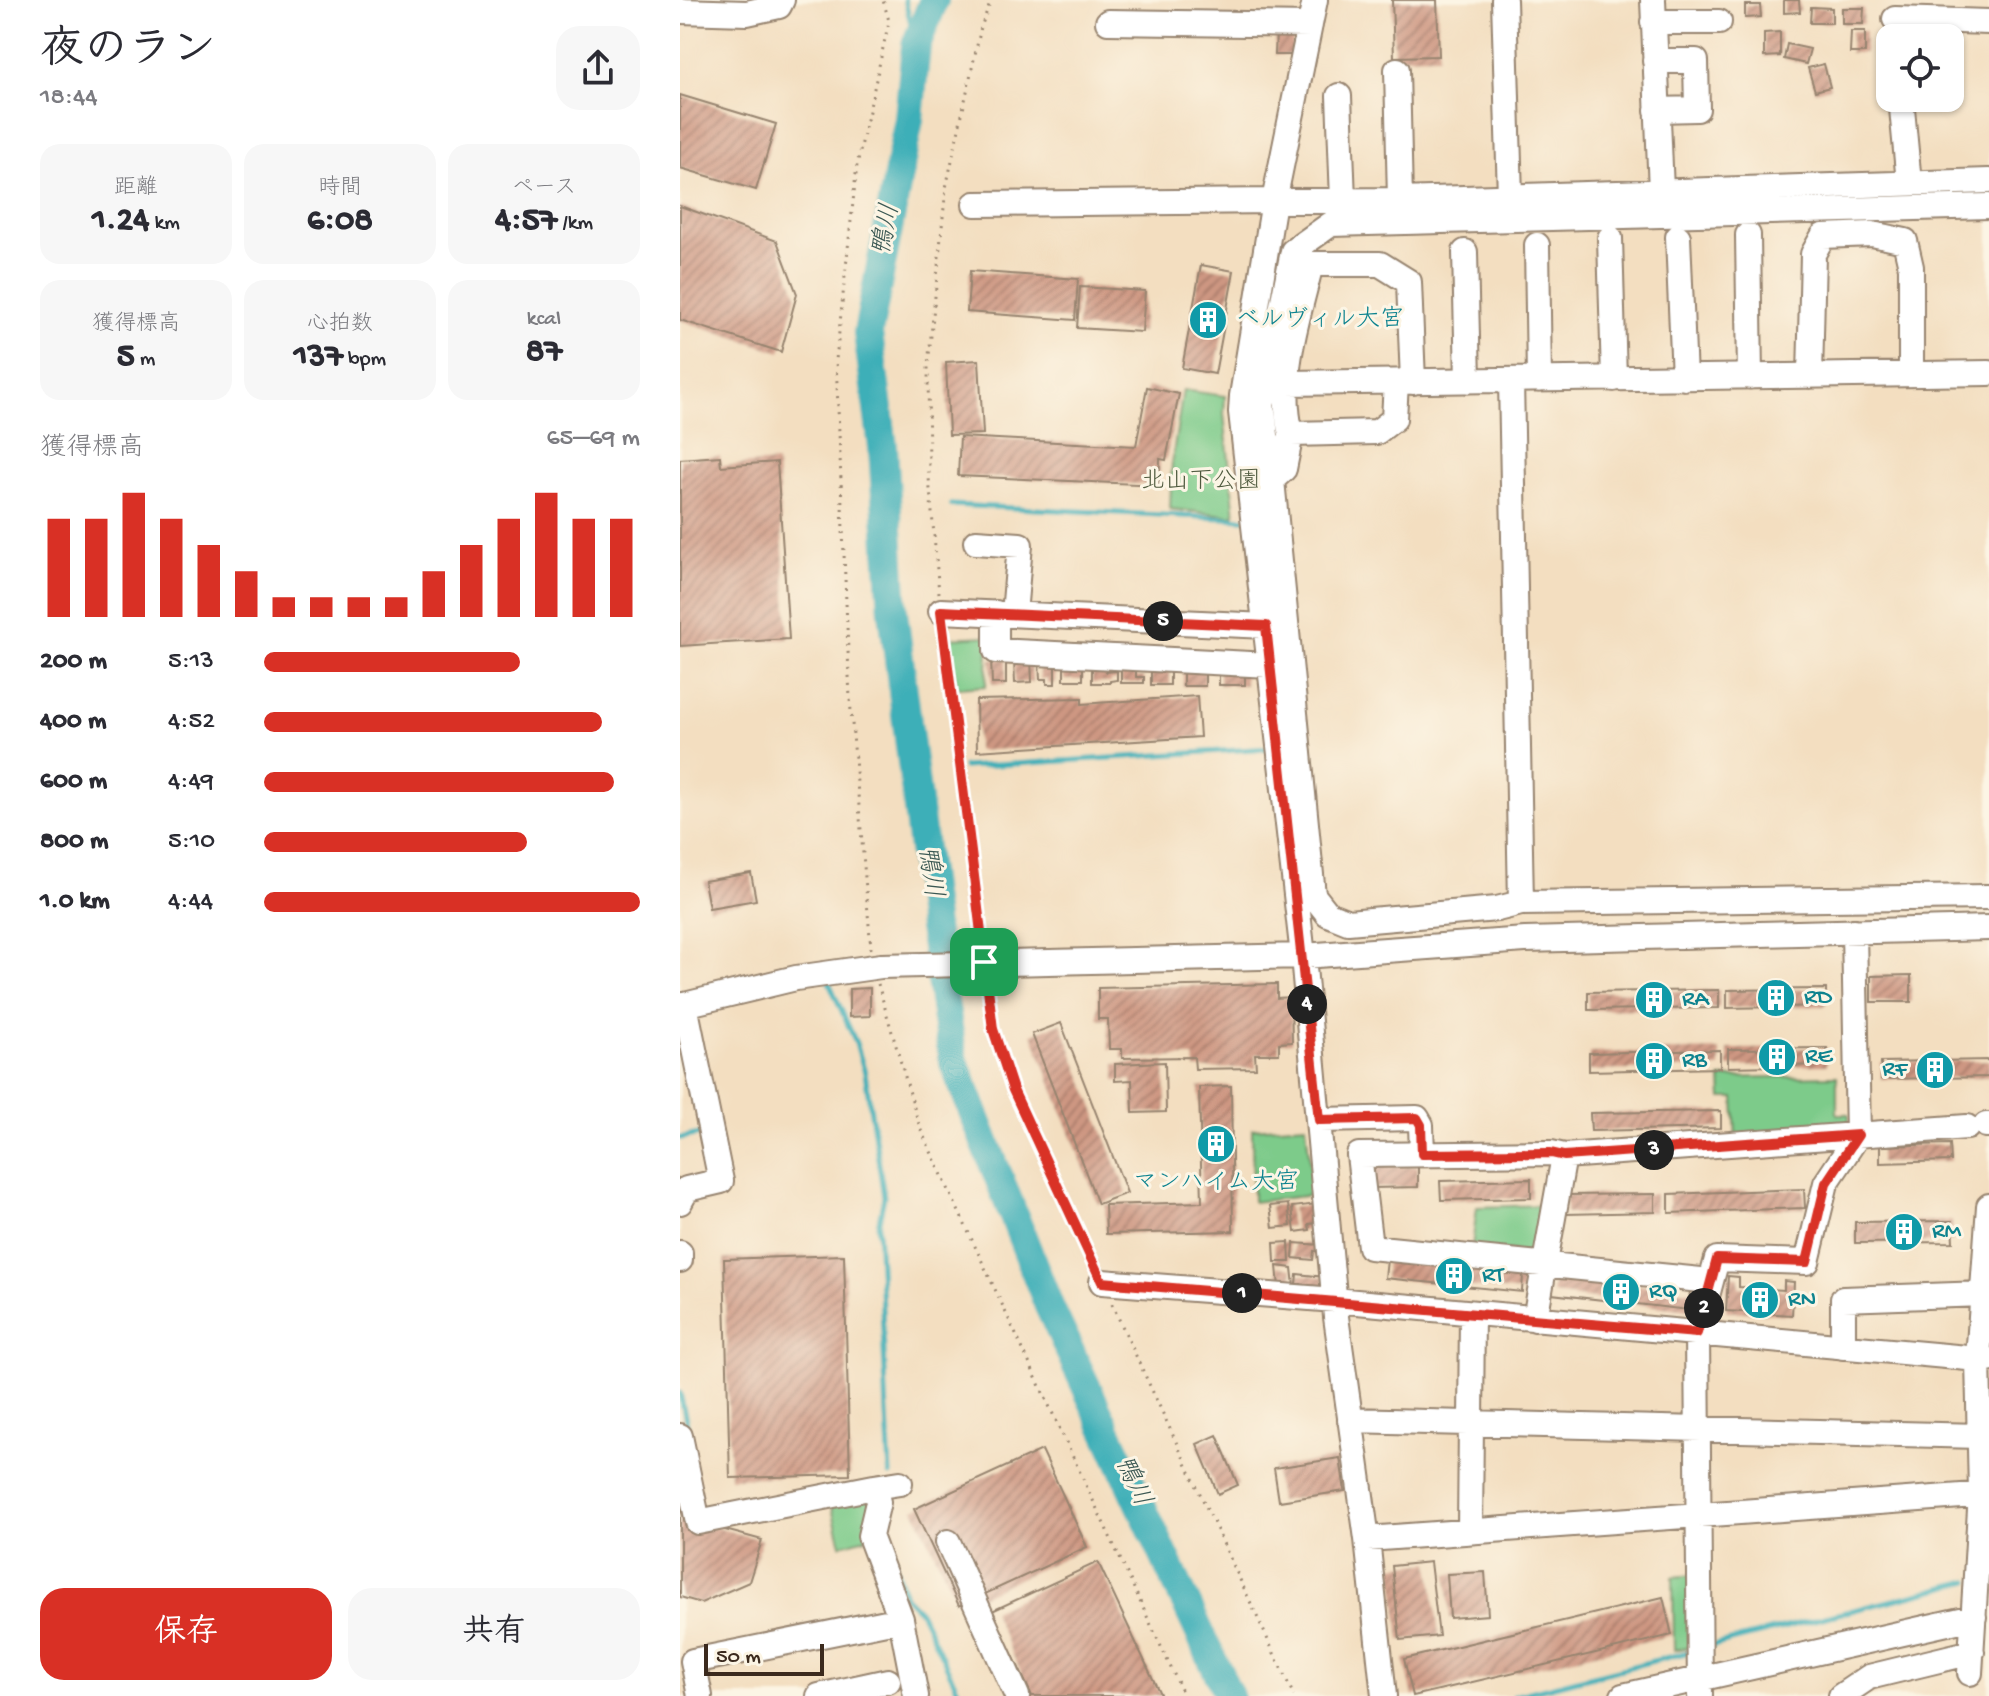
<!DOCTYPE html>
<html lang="ja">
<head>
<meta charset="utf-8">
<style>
  body { margin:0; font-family:"Gochi Hand","Klee One",sans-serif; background:#f7f7f7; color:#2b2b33; height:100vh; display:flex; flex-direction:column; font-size:30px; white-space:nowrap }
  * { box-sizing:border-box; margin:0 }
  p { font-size:26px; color:#7c7c81 }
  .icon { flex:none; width:44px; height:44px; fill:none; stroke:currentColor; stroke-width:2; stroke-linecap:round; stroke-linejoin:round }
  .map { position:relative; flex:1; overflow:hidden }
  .sheet { display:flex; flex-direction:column; background:#fff; width:680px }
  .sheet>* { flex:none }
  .buttons { position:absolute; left:1196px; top:24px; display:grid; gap:16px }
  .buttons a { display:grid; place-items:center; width:88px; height:88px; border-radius:16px; background:#fff; box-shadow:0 2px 6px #0004; font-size:40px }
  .scale { position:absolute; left:24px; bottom:20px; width:120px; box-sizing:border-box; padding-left:8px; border:4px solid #3b2a1e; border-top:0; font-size:22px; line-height:28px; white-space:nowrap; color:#3b2a1e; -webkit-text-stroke:6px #fcf5e5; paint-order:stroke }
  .pin { position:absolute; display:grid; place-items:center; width:68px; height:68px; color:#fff; margin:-34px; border-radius:16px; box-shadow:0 4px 12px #0006 }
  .km { position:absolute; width:40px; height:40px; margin:-20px; border-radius:50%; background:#222; color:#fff; font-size:22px; line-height:40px; text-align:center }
  .round { display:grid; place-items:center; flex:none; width:84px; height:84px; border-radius:24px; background:#f7f7f7 }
  .head { display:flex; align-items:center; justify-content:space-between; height:136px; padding:0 40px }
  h1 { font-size:44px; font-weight:800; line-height:60px }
  .stats { display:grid; grid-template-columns:repeat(3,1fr); gap:12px; height:136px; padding:8px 40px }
  .stats div { display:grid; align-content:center; border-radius:20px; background:#f7f7f7; text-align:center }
  .stats b { font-size:34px; font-weight:800 }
  .stats small { font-size:22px; font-weight:400 }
  .stats p { font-size:22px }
  .chart { height:224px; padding:16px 40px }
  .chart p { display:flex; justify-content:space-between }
  .chart svg { width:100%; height:144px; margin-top:8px; stroke:#d93025; stroke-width:6 }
  .cta { display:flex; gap:16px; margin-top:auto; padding:16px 40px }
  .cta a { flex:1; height:92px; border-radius:24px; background:#d93025; color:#fff; font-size:32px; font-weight:800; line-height:92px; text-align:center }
  .cta a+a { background:#f7f7f7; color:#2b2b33 }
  ul { padding:0 40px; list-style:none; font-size:26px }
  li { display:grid; grid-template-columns:128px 96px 1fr; align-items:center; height:60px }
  li i { height:20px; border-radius:10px; background:#d93025 }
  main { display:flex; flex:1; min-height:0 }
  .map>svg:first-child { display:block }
  .green { fill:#7dcb8a; stroke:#5c7a54; stroke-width:2 }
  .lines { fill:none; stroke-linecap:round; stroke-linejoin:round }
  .stream { stroke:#3eafb8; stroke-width:5 }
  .river { stroke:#3eafb8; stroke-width:30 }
  .building { fill:url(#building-hatch) }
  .minor-casing { stroke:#97846f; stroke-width:28 }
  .path { stroke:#97846f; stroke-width:3; stroke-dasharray:2 6; stroke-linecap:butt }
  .minor { stroke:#fff; stroke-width:24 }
  .route-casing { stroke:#fff; stroke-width:16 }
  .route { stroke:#d93025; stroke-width:10 }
  .labels { text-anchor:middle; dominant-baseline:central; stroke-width:6; stroke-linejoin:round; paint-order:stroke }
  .culture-label { font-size:24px; fill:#0d838f; stroke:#fcf5e5; text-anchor:start }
  .park-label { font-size:24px; fill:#4f5a3e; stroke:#fcf5e5 }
  .water-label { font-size:26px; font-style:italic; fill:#3c5954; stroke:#fcf5e5 }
</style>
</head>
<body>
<main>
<section class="sheet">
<div class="head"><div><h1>夜のラン</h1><p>18:44</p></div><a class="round"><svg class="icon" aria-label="share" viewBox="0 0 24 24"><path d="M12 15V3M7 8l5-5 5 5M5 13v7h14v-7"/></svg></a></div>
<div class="stats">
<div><p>距離</p><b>1.24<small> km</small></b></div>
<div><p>時間</p><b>6:08</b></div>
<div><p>ペース</p><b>4:57<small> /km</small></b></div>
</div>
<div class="stats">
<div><p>獲得標高</p><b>5<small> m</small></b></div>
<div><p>心拍数</p><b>137<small> bpm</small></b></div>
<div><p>kcal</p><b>87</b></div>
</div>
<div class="chart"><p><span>獲得標高</span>65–69 m</p>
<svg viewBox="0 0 160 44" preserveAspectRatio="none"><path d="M5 44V14M15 44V14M25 44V6M35 44V14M45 44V22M55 44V30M65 44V38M75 44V38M85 44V38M95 44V38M105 44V30M115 44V22M125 44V14M135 44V6M145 44V14M155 44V14"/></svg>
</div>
<ul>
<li><b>200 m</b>5:13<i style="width:68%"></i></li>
<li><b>400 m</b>4:52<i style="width:90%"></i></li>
<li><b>600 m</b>4:49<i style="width:93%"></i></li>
<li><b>800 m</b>5:10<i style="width:70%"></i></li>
<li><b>1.0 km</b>4:44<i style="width:100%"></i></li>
</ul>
<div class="cta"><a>保存</a><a>共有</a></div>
</section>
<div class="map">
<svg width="1309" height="1696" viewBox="0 0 1309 1696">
  <defs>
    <pattern id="building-hatch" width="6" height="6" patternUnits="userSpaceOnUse" patternTransform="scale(2)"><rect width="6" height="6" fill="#ce9782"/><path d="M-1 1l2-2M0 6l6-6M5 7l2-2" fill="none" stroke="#a87b6a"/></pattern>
  </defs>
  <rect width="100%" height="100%" fill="#fcf5e5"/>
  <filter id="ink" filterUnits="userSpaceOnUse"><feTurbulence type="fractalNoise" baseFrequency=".0125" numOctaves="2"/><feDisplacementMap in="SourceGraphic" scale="16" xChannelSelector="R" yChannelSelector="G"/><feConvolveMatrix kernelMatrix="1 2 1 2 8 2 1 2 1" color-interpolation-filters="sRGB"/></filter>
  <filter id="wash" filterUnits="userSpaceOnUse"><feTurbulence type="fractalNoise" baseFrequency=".006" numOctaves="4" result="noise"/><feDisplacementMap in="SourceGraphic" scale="32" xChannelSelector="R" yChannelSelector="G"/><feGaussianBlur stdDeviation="1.8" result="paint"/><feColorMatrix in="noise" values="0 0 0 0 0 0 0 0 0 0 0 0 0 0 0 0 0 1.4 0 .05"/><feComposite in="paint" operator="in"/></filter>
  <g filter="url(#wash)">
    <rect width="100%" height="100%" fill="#f3dec0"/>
    <path class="green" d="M503 390 545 396 544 414 555 516 490 509 492 461Z
      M309 636 306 686 277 688 268 638Z
      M1157 1076V1114H1169V1132L1056 1139 1054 1098H1042L1041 1078Z
      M626 1125 633 1195 573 1202 572 1129Z
      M872 1205 863 1255 792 1247 797 1207Z
      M192 1491 186 1538 161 1545 150 1500Z
      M1015 1575 1016 1646 994 1650 993 1577Z"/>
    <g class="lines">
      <path class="stream" d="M225 0 236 45
        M271 505 564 519
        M284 767 590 748
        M149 982 176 1043 185 1073 204 1197 198 1226 210 1475
        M0 1138 25 1133
        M0 1393 9 1434
        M211 1492 206 1534 225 1597 241 1613 281 1696
        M1027 1647 1289 1581
        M834 1696 1013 1651"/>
      <path class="river" d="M254 0 236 45 229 119 188 333 203 447 213 612 253 927 273 1060 369 1306 549 1696"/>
    </g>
    <g id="blocks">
      <path class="building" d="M712 0H757L759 56 714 57Z
        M1104 0H1119L1120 12 1104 13Z
        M1065 5H1080L1081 17 1065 18Z
        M1131 7 1152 8V23H1130Z
        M1162 8H1184L1183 24H1162Z
        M1171 31H1185V53H1170Z
        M596 32H613V55H595Z
        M1100 32V56L1084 57V33Z
        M1107 44 1130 49 1126 64 1104 59Z
        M1144 64 1150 87 1135 91 1128 68Z
        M0 95 96 124 76 190 0 168Z
        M0 206 97 241 117 294 101 352 0 320Z
        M521 265 554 271 535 374 502 368Z
        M290 271 398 279 395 320 287 312Z
        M400 287 465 291 462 332 397 328Z
        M299 360 303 434 269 435 266 362Z
        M467 387 499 394 486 460 480 459 479 485 278 476 280 437 456 446Z
        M40 456 41 466 97 462 109 639 0 646V459Z
        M311 659H326V684H312Z
        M351 659 352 682 335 683 334 660Z
        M359 661 375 665V684H367V679H360Z
        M403 663V680H384V664Z
        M412 665H426V672L437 671V680L430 681V683H412Z
        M441 667H456V677H464V683H441Z
        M471 667H490V685H471Z
        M503 669H525V686H503Z
        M539 671H565V685H539Z
        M517 696 520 737 297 751 296 700 402 698V704Z
        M71 873 76 900 29 908 24 881Z
        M1231 975V1002H1191V976Z
        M597 984V998L611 997 612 1042 599 1043V1054H575L576 1068 515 1069 514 1057 442 1058V1049H429L428 1019H418V988Z
        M190 988V1016L169 1017V989Z
        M1146 989V1006L1047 1008V990Z
        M1039 990V1008L908 1010V992Z
        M381 1023 447 1193 418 1204 352 1034Z
        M1147 1048V1065L1048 1067V1049Z
        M1040 1050V1068L909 1071V1053Z
        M1309 1060V1077L1201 1079V1062Z
        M485 1062 486 1112 453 1113 452 1080 435 1081V1064Z
        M551 1086 553 1231 426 1234 425 1205 522 1202 519 1087Z
        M1041 1111V1128L911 1131 910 1113Z
        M1270 1144 1271 1161 1200 1163V1146Z
        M738 1166V1187L692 1188 691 1167Z
        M851 1179V1198L761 1200 760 1181Z
        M1124 1189 1125 1208 989 1213V1194Z
        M975 1194V1212L886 1214V1195Z
        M608 1204 611 1226 593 1228 590 1206Z
        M637 1204 639 1223 629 1224 630 1230 615 1232 612 1207Z
        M1272 1221 1273 1242 1175 1243V1222Z
        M609 1242 610 1262H595L594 1243Z
        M614 1243 641 1245 640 1252 634 1251 633 1260 613 1258Z
        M164 1255 170 1475 50 1478 44 1259Z
        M707 1260 843 1274 842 1292 705 1278Z
        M597 1266 612 1268 614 1286 599 1287Z
        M617 1274 645 1277 644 1287 621 1288V1284H616Z
        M874 1275 1010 1291 1008 1310 872 1294Z
        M1048 1276 1059 1277V1287L1104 1290V1281L1114 1282 1112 1315 1046 1311Z
        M537 1435 558 1485 538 1494 517 1444Z
        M362 1450 407 1547 279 1606 234 1509Z
        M660 1458 665 1491 599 1501 594 1468Z
        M0 1504 7 1530 34 1527 82 1540 69 1582 21 1603 0 1597Z
        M418 1562 481 1696H352L312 1611Z
        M750 1562 759 1636 720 1640 712 1566Z
        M805 1572 808 1615 770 1618 767 1574Z
        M983 1597 992 1635 733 1696 724 1659Z"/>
    </g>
  </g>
  <g filter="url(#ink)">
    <use href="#blocks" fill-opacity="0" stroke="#97846f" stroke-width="2"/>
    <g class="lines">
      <defs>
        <path id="minor" d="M824 0 830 196
          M973 0 981 191
          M0 11 67 13 99 6 102 0
          M1215 19 1309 22
          M428 22 630 25
          M973 22H1039
          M975 61H1016L1017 109 977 110
          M717 70 720 200
          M659 96 663 200
          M1221 98 1229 183
          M295 204 594 201 635 0
          M1068 235 1070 377
          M998 237 1004 378
          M930 238 934 379
          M857 245 859 380
          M785 252 788 381
          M1130 376 1133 254 1143 236 1192 234 1225 241 1231 267V374
          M831 380 841 903 1309 897
          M607 383 1309 373
          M611 434C597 378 618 318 631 264H700L729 282 733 382
          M592 480 604 469 611 434 697 432 714 419 716 382
          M296 542 340 545 334 614
          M261 611 586 626
          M316 613V651L590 665
          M841 903 817 909 668 922 648 914 633 895 592 480 582 405 613 251 651 224 1309 206
          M0 1006 116 978 201 966 623 956 845 940 1309 928
          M639 1120 737 1118 741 1125 742 1154
          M1306 1125H1309
          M884 1156 871 1153 679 1155 690 1247 1031 1281
          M0 1202 7 1189 41 1181 5 1005
          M0 1253V1260
          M422 1282 655 1300 1309 1360
          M855 1319 884 1156 1287 1127
          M1163 1347V1299L1303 1294
          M670 1420 1300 1436
          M0 1436 18 1522 194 1487 198 1502 190 1536 221 1619 236 1696
          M194 1487 220 1483
          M790 1531 792 1313
          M687 1539 1309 1494
          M268 1542 337 1696
          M1290 1673 1301 1493 1298 1359 1309 1206
          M20 1696 13 1661 221 1619
          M139 1696 208 1681
          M704 1696 687 1539 656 1317 623 956 561 412 562 396 594 201 720 200 1309 181
          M943 1696 1294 1617
          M1020 1696 1017 1333 1037 1259 1127 1262 1146 1183 1178 1135 1174 931
          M1161 1696 1189 1677 1292 1652"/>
      </defs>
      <use href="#minor" class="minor-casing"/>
      <path class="path" d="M259 593 249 478 248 365 266 188 301 27 311 0
        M263 632 302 946
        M191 949 170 699 156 360 177 165 209 21 203 0
        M307 981 313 1029 333 1090 414 1264
        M198 984 240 1128 504 1696
        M432 1304 614 1696"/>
      <use href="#minor" class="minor"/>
    </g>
  </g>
  <g class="lines" filter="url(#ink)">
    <defs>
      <path id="route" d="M261 611 586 626 639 1120 737 1118 741 1125 742 1154 871 1153 884 1156 1178 1135 1146 1183 1127 1262 1037 1259 1017 1333 422 1282 333 1090 313 1029Z"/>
    </defs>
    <use href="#route" class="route-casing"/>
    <use href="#route" class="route"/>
  </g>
  <defs>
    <symbol id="building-disc" viewBox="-11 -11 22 22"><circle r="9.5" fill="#0f9aa8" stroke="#fcf5e5"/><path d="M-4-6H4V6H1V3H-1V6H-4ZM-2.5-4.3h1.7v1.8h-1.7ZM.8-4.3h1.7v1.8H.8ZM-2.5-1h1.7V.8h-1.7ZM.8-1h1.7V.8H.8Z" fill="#fff"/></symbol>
  </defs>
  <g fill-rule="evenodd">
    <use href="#building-disc" x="506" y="298" width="44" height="44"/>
    <use href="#building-disc" x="1074" y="976" width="44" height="44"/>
    <use href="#building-disc" x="952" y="978" width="44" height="44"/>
    <use href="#building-disc" x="1075" y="1035" width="44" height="44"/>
    <use href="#building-disc" x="952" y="1039" width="44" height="44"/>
    <use href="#building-disc" x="1233" y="1048" width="44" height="44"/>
    <use href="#building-disc" x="514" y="1122" width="44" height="44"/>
    <use href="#building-disc" x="1202" y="1210" width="44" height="44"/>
    <use href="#building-disc" x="752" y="1254" width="44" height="44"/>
    <use href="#building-disc" x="919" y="1270" width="44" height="44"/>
    <use href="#building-disc" x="1058" y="1278" width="44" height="44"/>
  </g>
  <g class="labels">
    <g class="culture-label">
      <text x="556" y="320">ベルヴィル大宮</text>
      <text x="1124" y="998">RD</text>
      <text x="1002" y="1000">RA</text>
      <text x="1125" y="1057">RE</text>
      <text x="1002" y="1061">RB</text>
      <text x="1227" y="1070" text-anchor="end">RF</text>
      <text x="536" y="1183" text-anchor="middle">マンハイム大宮</text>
      <text x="1252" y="1232">RM</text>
      <text x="802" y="1276">RT</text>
      <text x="969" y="1292">RQ</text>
      <text x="1108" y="1300">RN</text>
    </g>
    <g class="park-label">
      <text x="521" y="482">北山下公園</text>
    </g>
    <g class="water-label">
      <text transform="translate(208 230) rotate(-79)">鴨川</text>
      <text transform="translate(248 872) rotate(82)">鴨川</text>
      <text transform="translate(451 1482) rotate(65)">鴨川</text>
    </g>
  </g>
</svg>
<div class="buttons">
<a><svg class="icon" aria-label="locate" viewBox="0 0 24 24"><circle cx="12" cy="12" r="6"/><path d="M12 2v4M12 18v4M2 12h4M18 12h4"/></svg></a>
</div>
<div class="scale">50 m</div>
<div class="pin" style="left:304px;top:962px;background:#1e9e55"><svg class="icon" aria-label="arrive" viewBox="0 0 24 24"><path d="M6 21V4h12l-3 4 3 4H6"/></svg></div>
<b class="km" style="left:562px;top:1293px">1</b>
<b class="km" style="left:1024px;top:1308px">2</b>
<b class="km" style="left:974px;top:1150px">3</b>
<b class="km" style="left:627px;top:1004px">4</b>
<b class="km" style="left:483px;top:621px">5</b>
</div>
</main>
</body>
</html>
